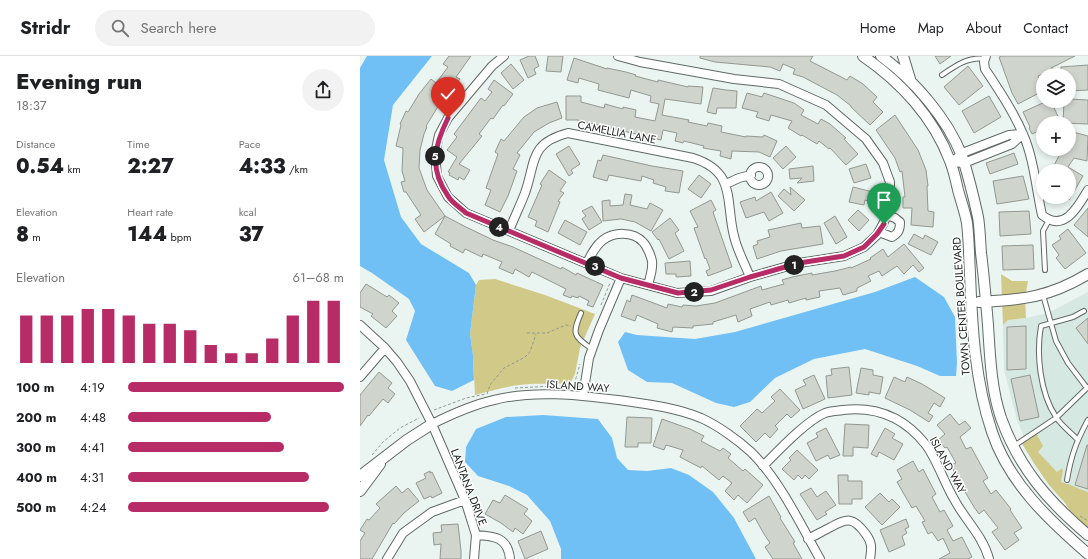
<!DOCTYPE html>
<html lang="en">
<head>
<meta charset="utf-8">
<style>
  body { margin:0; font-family:Jost,sans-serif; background:#f2f2f2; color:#202124; height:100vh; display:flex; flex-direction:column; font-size:15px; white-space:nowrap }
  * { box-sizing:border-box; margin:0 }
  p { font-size:13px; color:#757577 }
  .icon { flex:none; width:22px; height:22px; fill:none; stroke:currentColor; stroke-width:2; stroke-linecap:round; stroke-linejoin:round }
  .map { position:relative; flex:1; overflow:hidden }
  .drawer { display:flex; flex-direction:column; background:#fff; width:360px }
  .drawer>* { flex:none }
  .controls { position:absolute; left:676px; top:12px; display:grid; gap:8px }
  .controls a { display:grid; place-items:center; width:40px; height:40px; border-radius:50%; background:#fff; box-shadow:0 2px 6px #0003; font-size:20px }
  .pin { position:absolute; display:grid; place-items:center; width:34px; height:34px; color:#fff; margin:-41px -17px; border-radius:50% 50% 50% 0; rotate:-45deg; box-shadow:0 0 4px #0007 }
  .pin .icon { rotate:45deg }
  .km { position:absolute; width:20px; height:20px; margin:-10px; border-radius:50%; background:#222; color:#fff; font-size:11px; line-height:20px; text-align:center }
  .round { display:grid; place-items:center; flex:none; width:42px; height:42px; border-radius:21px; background:#f2f2f2 }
  .overview { display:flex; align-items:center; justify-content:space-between; height:68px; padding:0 16px }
  h1 { font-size:22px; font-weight:800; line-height:30px }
  .figures { display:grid; grid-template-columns:repeat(3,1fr); gap:6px; height:68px; padding:4px 16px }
  .figures div { display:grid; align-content:center }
  .figures b { font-size:20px; font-weight:800 }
  .figures small { font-size:11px; font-weight:400 }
  .figures p { font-size:11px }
  .chart { height:112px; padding:8px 16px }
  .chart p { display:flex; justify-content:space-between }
  .chart svg { width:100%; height:72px; margin-top:4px; stroke:#b72c66; stroke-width:6 }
  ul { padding:0 16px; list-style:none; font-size:13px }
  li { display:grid; grid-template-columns:64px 48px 1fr; align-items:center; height:30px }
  li i { height:10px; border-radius:5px; background:#b72c66 }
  header { display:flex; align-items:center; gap:24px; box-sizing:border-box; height:56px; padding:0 20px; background:#fff; border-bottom:1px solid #e0e0e0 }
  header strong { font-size:19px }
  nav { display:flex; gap:22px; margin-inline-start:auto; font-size:14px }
  .search { width:280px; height:36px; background:#f2f2f2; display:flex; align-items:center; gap:10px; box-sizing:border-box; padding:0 14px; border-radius:22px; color:#757577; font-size:15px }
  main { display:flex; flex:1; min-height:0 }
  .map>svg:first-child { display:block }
  .built { fill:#d5e8e1 }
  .green { fill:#d1c987 }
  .water { fill:#71c0f5 }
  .building { fill:#cfd5cd; stroke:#939891 }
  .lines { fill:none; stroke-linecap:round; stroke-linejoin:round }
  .service-casing { stroke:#606965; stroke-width:6 }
  .minor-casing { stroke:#606965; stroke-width:10 }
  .tertiary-casing { stroke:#606965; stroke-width:12 }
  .path { stroke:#919996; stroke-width:1; stroke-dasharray:3 2; stroke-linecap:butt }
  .service { stroke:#fff; stroke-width:4 }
  .minor { stroke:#fff; stroke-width:8 }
  .tertiary { stroke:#fff; stroke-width:10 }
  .route-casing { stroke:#fff; stroke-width:8 }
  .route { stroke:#b72c66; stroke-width:5 }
  .labels { text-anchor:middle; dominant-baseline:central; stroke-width:3; stroke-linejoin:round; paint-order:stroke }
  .street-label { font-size:11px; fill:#202422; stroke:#fff }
</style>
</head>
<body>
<header>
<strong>Stridr</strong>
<div class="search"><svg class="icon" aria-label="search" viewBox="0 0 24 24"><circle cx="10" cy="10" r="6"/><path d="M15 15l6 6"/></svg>Search here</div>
<nav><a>Home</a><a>Map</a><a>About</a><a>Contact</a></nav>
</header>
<main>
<section class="drawer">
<div class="overview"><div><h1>Evening run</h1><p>18:37</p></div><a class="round"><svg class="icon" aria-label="share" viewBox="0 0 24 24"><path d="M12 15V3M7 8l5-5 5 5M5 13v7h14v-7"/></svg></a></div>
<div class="figures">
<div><p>Distance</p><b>0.54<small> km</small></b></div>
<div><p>Time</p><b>2:27</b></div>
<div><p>Pace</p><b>4:33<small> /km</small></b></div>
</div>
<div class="figures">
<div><p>Elevation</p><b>8<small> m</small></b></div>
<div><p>Heart rate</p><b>144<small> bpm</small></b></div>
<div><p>kcal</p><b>37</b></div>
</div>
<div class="chart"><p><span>Elevation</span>61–68 m</p>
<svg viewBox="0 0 160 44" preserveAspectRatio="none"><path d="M5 44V15M15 44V15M25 44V15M35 44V11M45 44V11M55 44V15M65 44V20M75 44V20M85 44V24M95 44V33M105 44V38M115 44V38M125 44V29M135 44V15M145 44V6M155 44V6"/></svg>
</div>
<ul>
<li><b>100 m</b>4:19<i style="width:100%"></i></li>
<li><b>200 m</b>4:48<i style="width:66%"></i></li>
<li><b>300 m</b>4:41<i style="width:72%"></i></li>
<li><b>400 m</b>4:31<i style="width:84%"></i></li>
<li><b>500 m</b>4:24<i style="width:93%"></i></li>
</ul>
</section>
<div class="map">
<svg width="728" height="503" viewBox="0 0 728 503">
  <rect width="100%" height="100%" fill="#eaf5f1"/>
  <path class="built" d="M728 236V436L717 433 709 428 701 426 703 415 702 412 697 416 665 383 657 364 644 314 643 269 648 264 666 262 688 257Z"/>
  <path class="green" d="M641 218 652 225H668L665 243 666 262 648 264 643 269Z
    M135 223 185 239 235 258 220 292 215 318 211 326C198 329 184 327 170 328 151 329 133 334 115 339L113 299 110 278 116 229 119 224Z
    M676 377 683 390 678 396 697 416 702 412 703 415 701 426C711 428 718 433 728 436V472L710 455 705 447 689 429 675 409 661 386Z"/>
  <path class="water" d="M7 0H72L33 49 24 104 41 161 61 188 109 217 116 229 110 278 113 299 114 324 92 335 75 330 46 284 55 255 49 243 12 217 0 210V12Z
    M555 221 584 241 595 261 597 307 596 320H580L557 310 505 293 454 303 415 322 390 346 374 351 356 347 312 327 287 326 268 314 258 286 265 276 277 279 335 283 375 276 515 236Z
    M183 359 238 363 252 382 257 402 268 414 287 415 311 412 329 419 353 436 374 462 396 503H201V493L190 465 167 439 149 430 118 420 105 406 106 391 116 373 146 361Z"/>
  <path class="building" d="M89 0H111L96 21 100 23 84 45 82 44 66 70 67 71 64 78 60 94 59 112 67 134 85 160 64 176 55 163 61 159 46 136H44L41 126 45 125 42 115 43 92 36 90 41 69 40 68 46 55 48 56 59 38 71 23 76 27 88 11 83 8Z
    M169 0H175L179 10 174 13 176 18 168 22 160 4Z
    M188 0H203L201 16 186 15Z
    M340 0H453L450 5 487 24 490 20 503 28 517 41 513 46 523 56 510 69 491 51V50L477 39 443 21 433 18 435 13 423 8 420 15 410 11 355 6 340 2Z
    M575 0H591L580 8Z
    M642 0H715L691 12 695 13 678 20 683 30V35L658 48 652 37 639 1Z
    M214 2 247 13V12L266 16 276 19 275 20 298 26V24L328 31V30L343 31 341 48 305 43 302 59 329 64 328 66 347 70 348 67 362 70 361 76 386 81V80L403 81 404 79 417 85 410 101 399 96 372 95 371 103 360 100 361 95 343 92 344 90 324 85 323 87 315 85 317 77 303 74 301 84 217 64H206V40H221V46L244 52 245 48 263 53V51L276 54 275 61 295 65 299 48 290 46 291 40 271 34 269 42 238 34 239 28 219 22 218 27 207 24Z
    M151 8 164 24 153 33 141 17Z
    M728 9V34L709 35V19H701V11Z
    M608 10 623 30 599 49 584 31Z
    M134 24 153 38 144 50 143 49 133 63 131 62 119 78 122 80 99 108 110 114 104 124 99 121 98 124 89 119 90 117 88 116 97 101 87 94 97 81 94 78 121 42 125 45 132 36 128 33Z
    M353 32 366 34 377 35 376 52H357L356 58 347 56Z
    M387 37 402 41 404 37 434 47 444 54 441 59 458 68 461 63 470 68 486 82 484 83 498 98 486 109 470 92 469 93 459 85 457 88 442 79 441 80 428 72 432 65 411 59 409 65 396 61 398 56 382 52Z
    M629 40 641 61 614 77 602 55Z
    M709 43 728 44V68L703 67 704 45H709Z
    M687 45H691L700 65 695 67H683V73L672 78 669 72 670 71 663 56Z
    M197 46 202 62 189 67 174 76 157 97 160 99 153 113 157 115 148 140 140 156 125 149 131 134 126 132 138 98 135 96 141 83 144 85 164 61 177 52Z
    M535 59 558 94 566 114 568 130H567L568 155 574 156 573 171 551 169 552 152H543V141H545L542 115 540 116 535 102 516 74Z
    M709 75 728 80 727 105 714 102 708 111 723 120 709 144V115H691L700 98 688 95V93H709Z
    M209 90 220 108 211 114 213 117 209 120 196 98Z
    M426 90 436 101 423 113 413 102Z
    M654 97 658 108 630 118 626 107Z
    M243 99 292 110 323 115 319 137 305 135 306 131 293 127 294 124 282 120 281 125 249 119 247 125 233 121 238 104 241 105Z
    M506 108 511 122 494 127 489 113Z
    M453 110 454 125 437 127 442 122 430 123 429 113Z
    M189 114 206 126 200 135 204 137 198 145 200 146 188 176 175 170 177 165 168 161 182 129 180 128Z
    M339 119 351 128 341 142 328 133Z
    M663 120 669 143 637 148 633 125Z
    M430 131 445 144 434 155 418 140 424 133 431 139Z
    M493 131 517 137 514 147 505 144 504 149 489 146Z
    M411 136 423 157 409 165 404 156 386 162 380 146 395 141 396 145Z
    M265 138 272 139 270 149 287 153 290 147 303 154 291 175 275 166 261 163 243 165 242 145 250 144V150L263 149Z
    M351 144 356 154 353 156 372 211 348 220 346 215 350 213 346 202 345 203 334 172 338 171 330 155Z
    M232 150 242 166 229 174 222 163 226 160 222 155Z
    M728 152V181L714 169Z
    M498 154 509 164 499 175 488 164Z
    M669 155 671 178 640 180 639 156Z
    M85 160 104 170 133 184 153 191 201 213 202 211 216 219 217 217 243 229 233 251 227 249 229 245 219 240 218 242 212 240 211 242 203 239 206 233 172 216 169 221 155 213 153 218 139 212 142 206 123 198 122 201 105 193 103 197 90 190 91 188 75 178Z
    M475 160 487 181 476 188 464 167Z
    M310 162 319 174 315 177 324 195 309 203 299 183 298 184 292 176Z
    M205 164 227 176 220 189 198 177Z
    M441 167 442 172 460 170 463 188 421 195 397 203 393 190 398 188 397 185 410 181 408 174Z
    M708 173 726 197 705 213 696 202 699 199 692 189 701 183 699 180Z
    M554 178 563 183 565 179 578 186 571 199 548 188Z
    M544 188 564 212 559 216 553 209 544 218 537 210 522 220 519 215 508 220 511 225 497 232V235L483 239 480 232 459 235 460 241 446 244V242L429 247 428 244 411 249 410 246 390 253 392 260 378 266 376 259 353 266V268L333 270V272L313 271 312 276 297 272 298 268 277 259 275 265 261 260 267 244 270 246 272 239 307 252 308 248 322 251 323 249 336 250 355 247 401 230 402 234 424 228 422 224 432 221 452 217V219L475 215 491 211V212L511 203 510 202 523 193 528 201Z
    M673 189 674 213 643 214 642 190Z
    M330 205 331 220 316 221V218H306L305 207Z
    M6 228 27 241 29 239 39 247 32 255 37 260 26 272 11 260 13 258 0 251V237Z
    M728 262V288L716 272Z
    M666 270V313L647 314V271Z
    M489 311 492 339 468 342 466 320 472 319 471 313Z
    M501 312 513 314V319L523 321 520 338 509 336V339L496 337Z
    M19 316 32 327 28 332 35 338 28 347 23 343 9 360 8 359 0 370V339Z
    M454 319 465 343 443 353 435 334 446 329 443 324Z
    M670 319 679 361 660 365 651 323Z
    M534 321 545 326 547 321 562 328 585 342 580 351 574 347 568 357 573 360 569 366 550 354 525 342Z
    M420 333 440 354 431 362 427 358 415 370 418 373 410 382 405 377 396 386 380 370 397 353 402 357 415 345 411 341Z
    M590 358 599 369 605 365 611 372 600 381 606 393 611 391 628 422 623 425 631 438 636 434 651 453 650 454 662 472 654 477 659 484 645 494 632 476 638 472 624 454 619 458 614 451 598 424 591 409 596 407 587 391 585 392 578 384 585 378 577 369Z
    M267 361 292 362 291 387H278V391H265Z
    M302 363 330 373 344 380 341 385 360 395 363 392 371 398 368 402 383 415 385 413 403 429 387 447 378 439 374 444 365 435 372 427 363 420 359 424 342 410 341 412 320 401 323 394 306 389 304 394 293 390Z
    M485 368 509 369 508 392 493 391V400H483Z
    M466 372 480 399 470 403 468 399 456 405 447 387 458 381 456 377Z
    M525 372 535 378 532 382 543 388 534 404 519 396 517 401 511 398Z
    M727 389H728V433L715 429Z
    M437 394 458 414 449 423 445 419 442 423 438 419 434 424 422 413 431 404 429 402Z
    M553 405 559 416 563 413 576 438 572 441 580 456 584 454 593 470 587 474 593 485 602 481 612 501 608 503H579L590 497 583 482 578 485 572 476 568 478 562 466 565 465 556 450 552 452 537 426 542 423 537 414Z
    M70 415V417L72 416 82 437 72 442 71 440 64 443 56 427 66 422 64 418Z
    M478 419H488V425H502V443H492V448H479Z
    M36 430 42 437 48 432 59 445 44 457 34 468 33 467 12 503H0V485L5 477 0 474 7 463 9 464 20 452 16 448Z
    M451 432 457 441 466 435 476 449 465 456 467 458 457 464 440 438Z
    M520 437 529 446 532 443 540 451 522 469 505 451Z
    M145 439 168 453 164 458 172 465 163 478 155 472 153 476 141 467 125 458 133 444 140 447Z
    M409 440 421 461 420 462 435 486 433 487 442 503H413L405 491 410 487 404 478 395 462 389 466 383 456Z
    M546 463 549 471 545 473 547 477 542 480 545 489 529 496 520 474Z
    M98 468 101 495V503H80L81 488 74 489 73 477 82 476 81 469Z
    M181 475 188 493 165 503 158 485Z"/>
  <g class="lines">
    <defs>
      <path id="service" d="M582 19C595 10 609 0 625 3
        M685 214 683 175 689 164
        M683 239 696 285 708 307 727 332
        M221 257C212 278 213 280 232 293
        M717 383C710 376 701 369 696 361 680 337 676 298 681 270L713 261 724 255
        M654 390 696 362 728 331
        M707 424C711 400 716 386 728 364"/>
      <path id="minor" d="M144 0 132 10 88 62 79 79 75 98 77 120 88 141 106 157 261 222 317 237 351 235 390 221 439 207 484 200 504 191 517 179 523 168 528 157 530 142V126L523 107 506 83 466 49 419 28 374 23 280 6 258 0
        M626 0 624 6 625 13C639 34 653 55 663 78 674 103 676 132 682 159 704 177 718 151 728 134
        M663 78 652 88 604 107 591 106 605 96 649 79Z
        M390 120a9 9 0 1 1 18 0a9 9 0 1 1-18 0Z
        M366 128 379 122 391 119
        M149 175C154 162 160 150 165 137 176 106 169 87 208 77L333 102C377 116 365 145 374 180 377 194 385 208 390 221
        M519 176 532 181C539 177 540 173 540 166L535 162 527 159
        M227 207C231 199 235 190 243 184 254 176 273 175 283 186 287 190 291 200 292 205 293 214 290 221 288 229
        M0 269 25 292 37 306 50 325 72 368 105 444 116 479 114 503
        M0 321 25 292
        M223 340 229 302 239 274 261 222
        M72 368C92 358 112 349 134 344 174 334 218 339 258 344 286 348 314 351 341 362 357 369 378 384 391 396 419 423 441 469 460 503
        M403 410C419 394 446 365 465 357 471 355 478 355 483 354 518 350 545 362 566 389 576 402 585 428 594 443 605 464 623 480 629 503
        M116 479C134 480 148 481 150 503
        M448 483C456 479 463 475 471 471 487 462 493 461 505 477 512 486 512 491 510 503
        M27 503 43 477 72 456 105 444"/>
      <path id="tertiary" d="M503 0C541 26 574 62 590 105 594 115 596 125 598 134 601 145 605 156 607 167 609 183 609 201 610 218 612 271 615 326 632 376 649 427 689 464 728 498
        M521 0C554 24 587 62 602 100 608 118 614 143 618 161 620 173 620 185 621 197 624 221 626 245 628 269 630 300 631 332 641 362 659 412 688 445 728 479
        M543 0 550 23
        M619 246C663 244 690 241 728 218
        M0 420 47 384 72 368
        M0 435 20 408"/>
    </defs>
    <use href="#service" class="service-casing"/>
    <use href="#minor" class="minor-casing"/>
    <use href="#tertiary" class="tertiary-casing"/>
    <path class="path" d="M241 249 250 227
      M167 277H187L206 269 211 270
      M155 332 214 329 220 308
      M127 338 130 329 144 312 165 301 170 296 176 278
      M74 354 106 342 126 338
      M12 399 23 386 40 372 59 362
      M720 460 728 465"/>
    <use href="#service" class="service"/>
    <use href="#minor" class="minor"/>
    <use href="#tertiary" class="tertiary"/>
  </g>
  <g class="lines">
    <defs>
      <path id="route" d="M88 62C74 90 69 113 88 140 92 147 101 152 106 157L261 222 318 237 351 234 390 221 439 207 484 200 504 191 517 178 524 168"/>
    </defs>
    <use href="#route" class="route-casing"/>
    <use href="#route" class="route"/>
  </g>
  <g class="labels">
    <g class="street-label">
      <text transform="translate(257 76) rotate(11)">CAMELLIA LANE</text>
      <text transform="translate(601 250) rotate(-94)">TOWN CENTER BOULEVARD</text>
      <text transform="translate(218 330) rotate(4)">ISLAND WAY</text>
      <text transform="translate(588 409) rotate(61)">ISLAND WAY</text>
      <text transform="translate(109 431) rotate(69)">LANTANA DRIVE</text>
    </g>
  </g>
</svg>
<div class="controls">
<a><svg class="icon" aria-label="layers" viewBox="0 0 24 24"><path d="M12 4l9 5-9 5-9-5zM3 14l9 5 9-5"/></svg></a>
<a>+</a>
<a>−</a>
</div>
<div class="pin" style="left:524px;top:168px;background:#1e9e55"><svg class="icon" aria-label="arrive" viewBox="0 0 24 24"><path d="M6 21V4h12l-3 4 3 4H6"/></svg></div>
<div class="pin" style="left:88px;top:62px;background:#d93025"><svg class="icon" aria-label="check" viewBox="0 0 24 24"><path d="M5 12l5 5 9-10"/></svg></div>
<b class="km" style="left:434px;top:209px">1</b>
<b class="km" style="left:334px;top:236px">2</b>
<b class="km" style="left:235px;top:210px">3</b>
<b class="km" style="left:139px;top:171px">4</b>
<b class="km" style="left:75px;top:100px">5</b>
</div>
</main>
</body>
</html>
